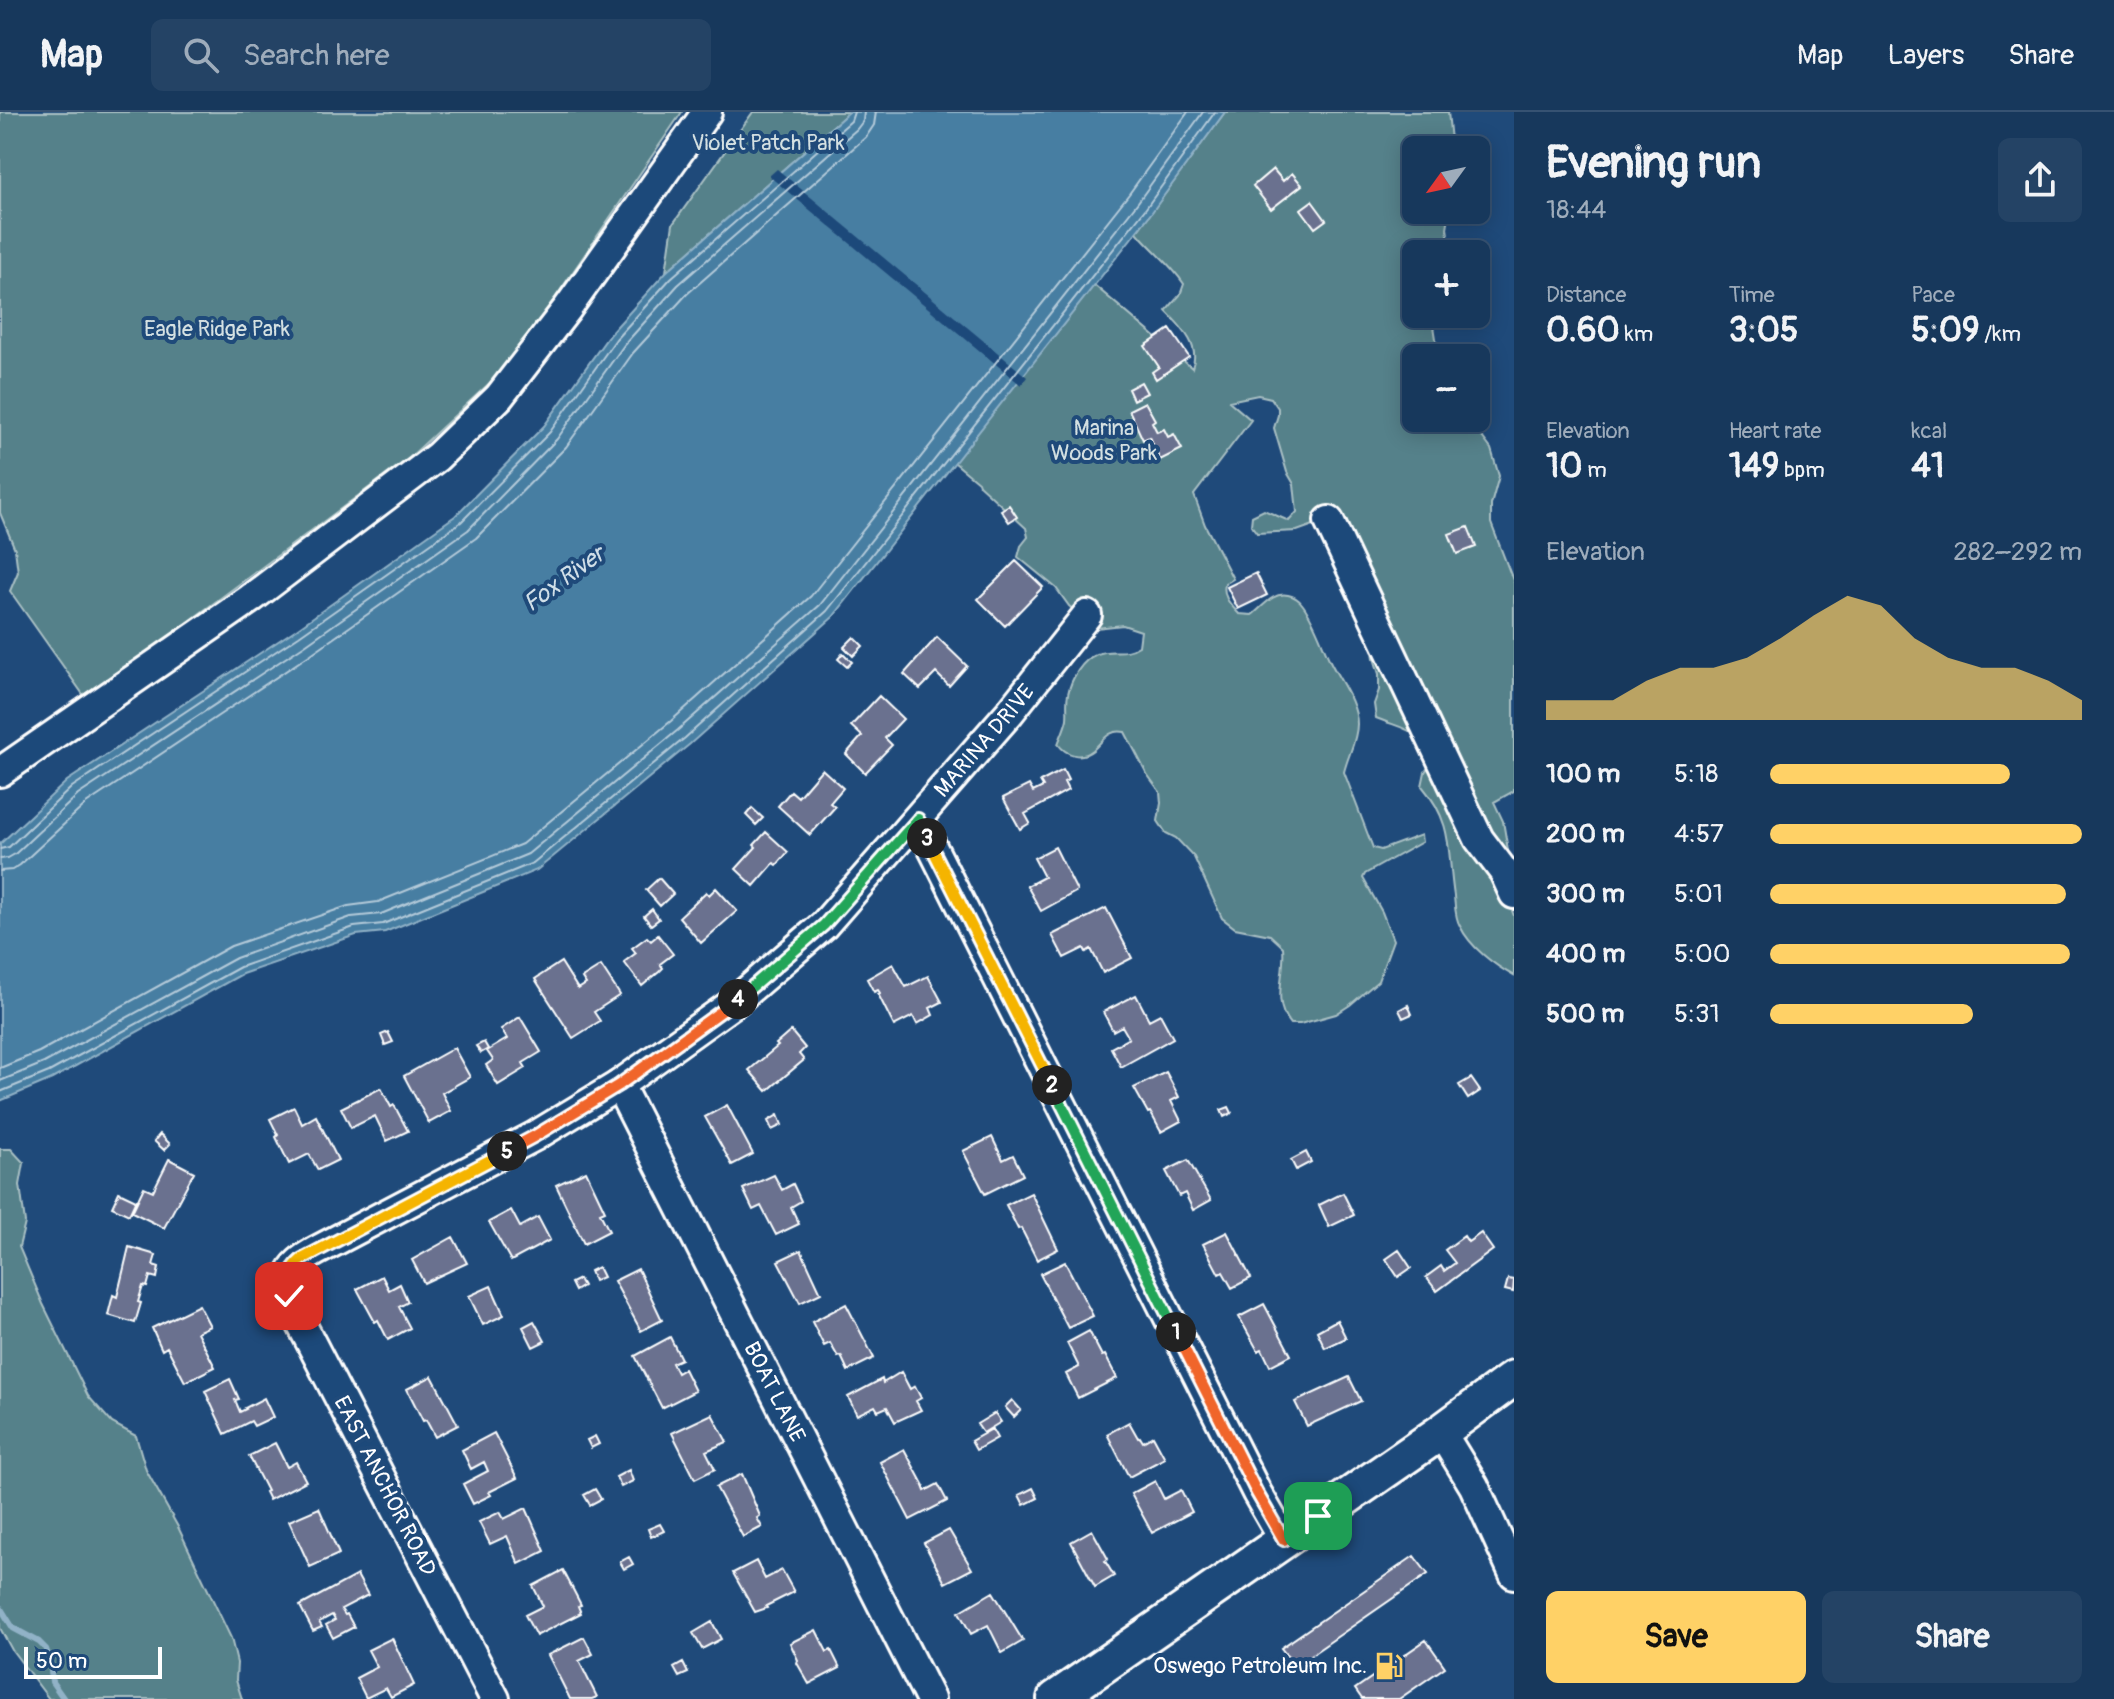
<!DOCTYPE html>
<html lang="en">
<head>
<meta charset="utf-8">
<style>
  body { margin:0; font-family:Pangolin,sans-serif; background:#244365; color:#f1f3f6; height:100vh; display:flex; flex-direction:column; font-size:30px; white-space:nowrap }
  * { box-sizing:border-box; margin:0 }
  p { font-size:26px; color:#9eacbb }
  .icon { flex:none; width:44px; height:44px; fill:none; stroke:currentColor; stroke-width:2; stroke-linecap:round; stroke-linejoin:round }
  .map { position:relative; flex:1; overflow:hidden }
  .sheet { display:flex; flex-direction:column; background:#17385c; width:600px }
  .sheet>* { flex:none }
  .needle { width:52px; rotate:237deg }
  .buttons { position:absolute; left:1402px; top:24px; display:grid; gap:16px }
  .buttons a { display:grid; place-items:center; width:88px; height:88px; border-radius:12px; background:#17385c; box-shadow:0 4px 20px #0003,0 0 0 2px #365272; font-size:40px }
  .scale { position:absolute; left:24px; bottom:20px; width:138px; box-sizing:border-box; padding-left:8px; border:4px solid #fff; border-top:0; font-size:22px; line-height:28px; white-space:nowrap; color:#fff; -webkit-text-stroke:6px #1f4a7a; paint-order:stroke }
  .pin { position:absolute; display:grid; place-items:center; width:68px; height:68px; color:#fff; margin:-34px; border-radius:16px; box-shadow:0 4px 12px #0006 }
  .km { position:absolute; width:40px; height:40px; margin:-20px; border-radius:50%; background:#222; color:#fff; font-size:22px; line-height:40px; text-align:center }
  .round { display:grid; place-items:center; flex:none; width:84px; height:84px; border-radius:12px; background:#244365 }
  .summary { display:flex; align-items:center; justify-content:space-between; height:136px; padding:0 32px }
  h1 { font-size:44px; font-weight:700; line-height:60px }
  .stats { display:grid; grid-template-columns:repeat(3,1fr); gap:12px; height:136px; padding:8px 32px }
  .stats div { display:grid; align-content:center }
  .stats b { font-size:34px; font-weight:700 }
  .stats small { font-size:22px; font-weight:400 }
  .stats p { font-size:22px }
  .chart { height:224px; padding:16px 32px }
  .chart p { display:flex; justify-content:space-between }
  .chart svg { width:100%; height:144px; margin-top:8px; fill:#ffd166; opacity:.7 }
  .cta { display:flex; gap:16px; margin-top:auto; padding:16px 32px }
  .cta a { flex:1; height:92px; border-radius:12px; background:#ffd166; color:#111; font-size:32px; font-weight:700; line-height:92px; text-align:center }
  .cta a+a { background:#244365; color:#f1f3f6 }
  ul { padding:0 32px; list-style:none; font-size:26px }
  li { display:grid; grid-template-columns:128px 96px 1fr; align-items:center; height:60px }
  li i { height:20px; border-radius:10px; background:#ffd166 }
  header { display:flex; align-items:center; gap:48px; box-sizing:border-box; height:112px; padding:0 40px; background:#17385c; border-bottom:2px solid #365272 }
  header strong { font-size:38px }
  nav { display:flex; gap:44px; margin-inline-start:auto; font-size:28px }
  .search { width:560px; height:72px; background:#244365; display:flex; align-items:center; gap:20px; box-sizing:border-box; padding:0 28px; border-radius:12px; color:#9eacbb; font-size:30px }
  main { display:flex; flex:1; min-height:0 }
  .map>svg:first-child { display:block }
  .green { fill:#54818a; stroke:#aac0c4; stroke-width:2 }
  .water { fill:#477ea2; stroke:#91b2c7; stroke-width:2 }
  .pier { fill:#1f4a7a }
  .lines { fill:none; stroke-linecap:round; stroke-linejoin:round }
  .shore { stroke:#b5cbda; stroke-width:2 }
  .stream { stroke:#91b2c7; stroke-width:6 }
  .building { fill:#6a718f; stroke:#fff; stroke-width:2 }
  .minor-casing { stroke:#fff; stroke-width:34 }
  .major-casing { stroke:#fff; stroke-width:40 }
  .minor { stroke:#1f4a7a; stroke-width:28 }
  .major { stroke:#1f4a7a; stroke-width:34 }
  .split-1-casing { stroke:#fff; stroke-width:16 }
  .split-2-casing { stroke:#fff; stroke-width:16 }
  .split-3-casing { stroke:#fff; stroke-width:16 }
  .split-4-casing { stroke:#fff; stroke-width:16 }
  .split-5-casing { stroke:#fff; stroke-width:16 }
  .split-6-casing { stroke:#fff; stroke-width:16 }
  .split-1 { stroke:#f0652b; stroke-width:10 }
  .split-2 { stroke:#22a559; stroke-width:10 }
  .split-3 { stroke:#f5b400; stroke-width:10 }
  .split-4 { stroke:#22a559; stroke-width:10 }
  .split-5 { stroke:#f0652b; stroke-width:10 }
  .split-6 { stroke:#f5b400; stroke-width:10 }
  .labels { text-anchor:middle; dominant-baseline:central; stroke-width:8; stroke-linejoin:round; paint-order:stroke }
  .park-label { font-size:22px; fill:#d4e0e2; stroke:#1f4a7a }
  .street-label { font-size:22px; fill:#fff; stroke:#1f4a7a }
  .poi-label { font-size:22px; fill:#fff; stroke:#1f4a7a; text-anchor:end }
  .water-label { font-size:24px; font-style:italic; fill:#d1dfe8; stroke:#1f4a7a }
</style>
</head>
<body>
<header>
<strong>Map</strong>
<div class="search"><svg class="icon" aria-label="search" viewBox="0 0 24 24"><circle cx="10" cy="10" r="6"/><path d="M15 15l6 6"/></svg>Search here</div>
<nav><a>Map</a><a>Layers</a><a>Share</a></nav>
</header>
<main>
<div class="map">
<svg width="1514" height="1587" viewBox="0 0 1514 1587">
  <rect width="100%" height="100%" fill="#1f4a7a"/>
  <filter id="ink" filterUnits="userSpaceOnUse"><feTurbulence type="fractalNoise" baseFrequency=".0125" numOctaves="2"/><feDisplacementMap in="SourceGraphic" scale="16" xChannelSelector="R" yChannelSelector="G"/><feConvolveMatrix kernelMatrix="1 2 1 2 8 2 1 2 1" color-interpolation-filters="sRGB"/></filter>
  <g filter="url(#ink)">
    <path class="green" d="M0 0H682L510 252 409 346 129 554 87 588 10 479 18 460 15 437 0 401Z
      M753 0H849L666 160 673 112Z
      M1225 0H1448L1452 38H1416V98H1450L1447 116 1451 142H1416V202H1435L1434 214 1439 246H1416V306H1468L1491 337 1499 364 1491 393V411L1514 471V679L1494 690 1503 709 1509 744 1502 772 1514 804V864C1494 853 1470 835 1460 814 1455 806 1455 793 1454 784 1447 739 1454 712 1422 674L1425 660 1431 651C1419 615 1408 619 1376 606L1374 592 1379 578V562L1374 546 1370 518 1333 406 1297 419 1257 421 1251 413 1252 404 1264 398 1289 409 1297 400 1294 372 1287 360 1274 316 1278 303V296L1271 286 1258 283 1229 289 1251 308 1194 383 1205 413 1233 467 1225 472C1222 485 1231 493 1239 502L1252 503C1264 494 1272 480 1288 483 1294 484 1299 487 1303 493 1315 510 1321 530 1330 549 1339 568 1357 590 1357 612 1357 629 1348 643 1344 660L1373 736 1381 738 1421 723 1422 730 1365 762 1363 766 1382 800 1393 828 1378 869 1350 893 1336 902 1300 912H1290C1271 889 1286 862 1283 835L1270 823 1235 816 1222 806 1194 745 1176 726 1166 721 1158 709 1161 691 1160 680 1147 662 1125 620C1108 617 1104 628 1093 638 1081 648 1066 643 1058 632 1061 624 1065 616 1067 607 1068 599 1066 590 1068 582 1071 567 1082 548 1097 542 1112 536 1124 544 1139 534L1141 519 1123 513 1096 516 1069 494 1056 476 1018 445 1021 434 1028 425 1026 416 979 373 978 370 954 350 1094 173 1192 256C1201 233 1181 215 1166 199L1180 183 1184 172C1170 151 1153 139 1137 120Z
      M0 1037H11L24 1051 20 1073 25 1111 19 1135 43 1192 88 1284 112 1311 136 1324 146 1358 178 1415 231 1526 237 1551 236 1568 242 1587H49L12 1538 0 1516Z"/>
    <path class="water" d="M849 0H1225L1152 100 833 505 690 632 537 758 385 820 356 823 242 862 52 967 0 989V732L67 669 295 518 455 404 544 314 610 222 666 160Z"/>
    <path class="pier" d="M777 57 1027 265 1021 273 769 64Z"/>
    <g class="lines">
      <path class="shore" d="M0 737 9 735 72 675 299 524 461 410 550 320 616 227 671 166 851 9 854 0
        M0 747 8 746 15 742 78 683 305 533 468 418 557 327 624 233 678 173 857 17 863 9 864 0
        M0 759 12 758 20 753 86 692 311 542 476 426 566 335 633 241 687 182 866 25 874 13 876 0
        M0 956 39 940 231 834 348 794 378 790 522 732 671 609 811 484 1129 82 1188 0
        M0 969 44 951 236 846 351 805 381 802 528 742 678 618 820 493 1138 90 1203 0
        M0 980 49 960 240 855 354 815 383 812 533 751 685 626 827 499 1146 96 1215 0"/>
      <path class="stream" d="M0 1495 13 1516 39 1530 46 1537 50 1549 52 1570 64 1587"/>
    </g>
    <path class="building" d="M1273 57 1283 69 1292 61 1302 73 1271 97 1253 74Z
      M1312 89 1326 108 1315 116 1301 97Z
      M1170 217 1189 245 1156 267 1152 260 1159 255 1145 234Z
      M1141 270 1147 281 1133 288 1128 277Z
      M1145 290 1155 308 1152 310 1157 320 1164 317 1168 325 1174 322 1182 337 1160 348 1149 325 1143 328 1129 298Z
      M1009 393 1017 405 1009 410 1001 398Z
      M1468 415 1476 435 1457 442 1449 422Z
      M1016 449 1043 475 1005 514 978 487Z
      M1256 461 1267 483 1238 497 1227 475Z
      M854 525 863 534 853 544 844 535Z
      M937 525 967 554 949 574 936 561 920 577 904 562Z
      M843 541 852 550 847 555 838 547Z
      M879 584 903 607 885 626 892 633 865 661 846 642 862 624 851 614Z
      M822 657 843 676 830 691 835 695 810 723 778 694 791 679 798 685Z
      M1063 658 1068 668 1064 670 1068 678 1025 702 1030 711 1020 717 1003 686 1029 673 1033 680 1043 675 1040 670Z
      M752 696 763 706 756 713 746 703Z
      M766 720 788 740 777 753 774 751 754 774 736 757 756 735 754 733Z
      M1055 735 1077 779 1041 799 1027 774 1044 765 1034 746Z
      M659 766 673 782 660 794 646 778Z
      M716 776 737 799 701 831 679 805 706 780 709 783Z
      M1106 796 1132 846 1103 861 1091 837 1086 840 1084 836 1064 846 1052 823Z
      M652 797 659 807 651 813 644 804Z
      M658 823 673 842 660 852 663 856 659 860 642 874 624 850 636 841 632 836 647 825 651 829Z
      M561 850 578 877 586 872 582 866 601 854 620 883 594 900 600 909 573 926 535 867Z
      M893 852 906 875 928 864 942 890 930 896 933 903 917 912 913 904 894 914 878 882 880 881 878 878 874 880 867 867Z
      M1136 883 1149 908 1160 902 1173 926 1121 955 1111 936 1129 926 1122 914 1113 919 1103 900Z
      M1408 893 1412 902 1403 906 1399 898Z
      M520 905 541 940 523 951 526 956 498 973 486 953 493 948 487 939 507 927 501 917Z
      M791 919 805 936 799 942 804 948 767 979 749 958 778 934 776 932Z
      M388 920 393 930 385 933 381 923Z
      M484 930 488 937 481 941 476 934Z
      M454 936 470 965 442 981 451 999 429 1011 404 964Z
      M1166 960 1179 985 1171 989 1181 1009 1161 1020 1153 1005 1150 1000 1148 1001 1134 976Z
      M1471 966 1480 979 1468 987 1459 973Z
      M381 976 391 995 394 993 408 1019 387 1029 375 1004 351 1016 341 996Z
      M727 993 753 1042 732 1053 705 1005Z
      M294 995 302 1012 316 1004 338 1048 318 1058 309 1042 289 1052 276 1025 278 1023 270 1007Z
      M1229 995 1232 1001 1224 1005 1221 998Z
      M778 1003 782 1013 772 1018 768 1009Z
      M160 1022 170 1032 164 1038 154 1029Z
      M992 1025 1003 1048 1013 1043 1023 1063 985 1082 963 1039Z
      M1306 1040 1311 1050 1296 1058 1291 1048Z
      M169 1047 194 1060 164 1116 132 1100 144 1075 153 1079Z
      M1188 1048 1211 1088 1193 1098 1185 1081 1179 1084 1166 1059Z
      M586 1059 605 1099 600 1101 609 1119 584 1132 556 1073Z
      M774 1063 782 1078 793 1072 801 1089 791 1095 799 1112 776 1123 761 1094 753 1098 743 1077Z
      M119 1080 136 1088 129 1103 112 1095Z
      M1031 1081 1058 1137 1037 1148 1021 1116 1018 1117 1006 1093Z
      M1343 1081 1354 1103 1329 1115 1319 1093Z
      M511 1098 520 1115 538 1105 550 1128 511 1149 489 1110Z
      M1227 1120 1251 1166 1232 1176 1223 1160 1219 1162 1203 1132Z
      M1481 1121 1493 1138 1437 1179 1426 1165 1441 1154 1444 1159 1455 1151 1445 1138 1464 1124 1468 1130Z
      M453 1125 467 1151 424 1171 412 1148Z
      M129 1135 156 1143 153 1153 159 1155 157 1166 150 1164 147 1175 143 1174 138 1190 141 1191 135 1211 108 1203 113 1183 117 1185Z
      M801 1138 821 1181 800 1191 778 1149Z
      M1399 1138 1411 1156 1398 1165 1386 1147Z
      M1065 1150 1093 1204 1068 1216 1040 1162Z
      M598 1155 603 1165 594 1169 590 1159Z
      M638 1157 662 1208 641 1219 614 1169Z
      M382 1164 389 1178 400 1172 408 1190 399 1195 410 1216 388 1228 378 1208 375 1210 357 1177Z
      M579 1167 583 1174 575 1179 571 1171Z
      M1508 1167 1514 1168 1513 1180 1505 1178Z
      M491 1174 504 1203 483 1213 469 1184Z
      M846 1192 874 1246 848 1259 841 1244 838 1245 830 1231 824 1234 812 1210Z
      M1264 1192 1291 1243 1270 1254 1262 1237 1258 1239 1239 1205Z
      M199 1193 210 1214 197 1220 215 1255 185 1270 167 1235 162 1238 152 1216Z
      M1337 1208 1346 1226 1325 1236 1317 1219Z
      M534 1209 545 1229 533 1235 523 1215Z
      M1089 1219 1102 1244 1105 1243 1117 1266 1078 1286 1066 1262 1079 1255 1067 1231Z
      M670 1225 681 1247 672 1251 677 1261 684 1257 695 1279 662 1296 635 1244Z
      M901 1260 910 1277 915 1274 921 1286 916 1289 921 1298 895 1310 887 1295 878 1299 875 1294 857 1303 848 1285 882 1267 883 1271Z
      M432 1264 458 1313 435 1325 426 1308 423 1309 407 1277Z
      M1349 1265 1361 1289 1307 1314 1295 1290Z
      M230 1267 239 1287 235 1288 240 1300 246 1297 245 1296 264 1286 273 1305 254 1314 251 1309 225 1322 205 1279Z
      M1012 1288 1021 1298 1014 1305 1005 1295Z
      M995 1301 1001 1310 983 1321 977 1312Z
      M712 1302 727 1330 706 1339 715 1357 695 1367 672 1321Z
      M1129 1310 1138 1326 1140 1325 1143 1330 1153 1324 1165 1346 1129 1365 1107 1322Z
      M992 1317 997 1326 976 1338 971 1329Z
      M494 1321 517 1366 489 1380 491 1383 473 1392 463 1372 488 1359 484 1350 471 1357 462 1338Z
      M595 1324 599 1332 591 1336 587 1328Z
      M275 1331 287 1355 296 1350 306 1369 269 1388 265 1380 267 1379 249 1344Z
      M904 1337 924 1374H923L925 1379 938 1372 947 1389 910 1408 880 1350Z
      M629 1358 633 1369 621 1375 616 1365Z
      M742 1362 760 1404 757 1406 762 1415 743 1425 716 1375Z
      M1155 1369 1164 1387 1181 1378 1192 1400 1152 1421 1131 1382Z
      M1033 1376 1038 1386 1024 1393 1019 1383Z
      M595 1377 601 1387 590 1393 584 1383Z
      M319 1396 339 1442 310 1455 289 1409Z
      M526 1396 545 1439 519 1452 507 1424 490 1432 479 1410 500 1400 504 1407Z
      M660 1412 664 1419 651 1425 648 1417Z
      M949 1418 972 1457 945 1471 924 1431Z
      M1092 1418 1108 1447 1105 1449 1114 1464 1095 1475 1071 1430Z
      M1414 1444 1428 1462 1295 1554 1281 1536Z
      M629 1445 633 1452 624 1457 620 1450Z
      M756 1449 765 1467 782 1458 794 1480 766 1494 767 1496 755 1500 733 1461Z
      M563 1458 581 1493 578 1494 581 1501 536 1524 525 1503 543 1494 533 1474Z
      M357 1463 368 1483 341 1497 345 1503 347 1502 354 1515 333 1526 326 1513 335 1508 332 1503 319 1510 322 1515 313 1519 300 1494Z
      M993 1480 1023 1529 1002 1541 988 1513 971 1522 959 1500Z
      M712 1510 721 1527 702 1537 693 1521Z
      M816 1518 827 1540 831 1538 840 1556 809 1572 797 1551 798 1548 790 1531Z
      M584 1525 593 1542 579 1549 597 1585 592 1587H570L548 1543Z
      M392 1526 414 1573 391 1585 386 1576 366 1586 356 1566 377 1555 368 1538Z
      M1426 1528 1445 1555 1399 1587H1362L1355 1577Z
      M683 1551 688 1561 679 1565 674 1556Z"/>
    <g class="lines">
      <defs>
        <g id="minor">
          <path d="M1329 409 1479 727 1504 760 1514 782"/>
          <path d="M0 660 250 487 437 345 499 285 567 197 707 0"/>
          <path d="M918 707 1257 1381 1284 1428"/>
          <path id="s1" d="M619 973 930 1587"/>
          <path d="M1441 1320 1474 1374 1514 1462"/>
          <path id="s2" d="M495 1587 293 1196C284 1166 287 1155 316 1139L535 1024 619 973 732 892 824 813 1010 600 1087 503"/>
        </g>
        <path id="major" d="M1055 1587 1441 1320 1514 1266"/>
      </defs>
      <use href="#minor" class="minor-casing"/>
      <use href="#major" class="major-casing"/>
      <use href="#minor" class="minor"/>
      <use href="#major" class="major"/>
    </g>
  </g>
  <g class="lines" filter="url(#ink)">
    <defs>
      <path id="split-1" d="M1176 1220 1257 1381 1284 1428 1318 1404"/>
      <path id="split-2" d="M1052 973 1176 1220"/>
      <path id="split-3" d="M927 726 1052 973"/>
      <path id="split-4" d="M738 887 824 813 918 707 927 726"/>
      <path id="split-5" d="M507 1039 535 1024 619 973 738 887"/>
      <path id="split-6" d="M289 1184C287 1168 289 1158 302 1147L507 1039"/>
    </defs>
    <use href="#split-1" class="split-1-casing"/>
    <use href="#split-2" class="split-2-casing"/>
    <use href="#split-3" class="split-3-casing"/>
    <use href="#split-4" class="split-4-casing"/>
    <use href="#split-5" class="split-5-casing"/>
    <use href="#split-6" class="split-6-casing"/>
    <use href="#split-1" class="split-1"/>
    <use href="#split-2" class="split-2"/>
    <use href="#split-3" class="split-3"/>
    <use href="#split-4" class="split-4"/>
    <use href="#split-5" class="split-5"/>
    <use href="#split-6" class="split-6"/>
  </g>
  <defs>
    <symbol id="fuel-bare" viewBox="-9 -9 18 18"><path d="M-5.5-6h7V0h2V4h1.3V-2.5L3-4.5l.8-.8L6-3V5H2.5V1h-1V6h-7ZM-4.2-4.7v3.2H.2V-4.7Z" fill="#ffd166" stroke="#1f4a7a" stroke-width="2.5" paint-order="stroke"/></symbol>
  </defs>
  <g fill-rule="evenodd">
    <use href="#fuel-bare" x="1369" y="1534" width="40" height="40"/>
  </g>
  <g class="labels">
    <g class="park-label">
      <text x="768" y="31">Violet Patch Park</text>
      <text x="217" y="217">Eagle Ridge Park</text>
      <text x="1104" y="316">Marina<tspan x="1104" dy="25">Woods Park</tspan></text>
    </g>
    <g class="street-label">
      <text stroke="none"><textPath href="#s2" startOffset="1360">MARINA DRIVE</textPath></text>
      <text stroke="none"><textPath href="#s1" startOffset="344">BOAT LANE</textPath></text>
      <text transform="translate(385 1374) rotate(63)">EAST ANCHOR ROAD</text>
    </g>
    <g class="poi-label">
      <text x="1367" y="1554">Oswego Petroleum Inc.</text>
    </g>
    <g class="water-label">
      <text transform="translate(564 467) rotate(-36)">Fox River</text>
    </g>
  </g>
</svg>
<div class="buttons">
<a><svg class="needle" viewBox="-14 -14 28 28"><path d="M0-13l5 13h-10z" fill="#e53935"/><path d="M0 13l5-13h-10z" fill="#9eacbb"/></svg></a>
<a>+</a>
<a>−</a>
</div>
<div class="scale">50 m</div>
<div class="pin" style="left:1318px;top:1404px;background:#1e9e55"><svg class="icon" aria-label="arrive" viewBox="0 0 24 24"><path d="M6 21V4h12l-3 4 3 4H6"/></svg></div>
<div class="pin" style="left:289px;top:1184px;background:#d93025"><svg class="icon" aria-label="check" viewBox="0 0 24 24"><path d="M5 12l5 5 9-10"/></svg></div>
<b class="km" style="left:1176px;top:1220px">1</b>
<b class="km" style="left:1052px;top:973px">2</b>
<b class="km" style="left:927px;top:726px">3</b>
<b class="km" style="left:738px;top:887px">4</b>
<b class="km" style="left:507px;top:1039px">5</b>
</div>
<section class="sheet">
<div class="summary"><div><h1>Evening run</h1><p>18:44</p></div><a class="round"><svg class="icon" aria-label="share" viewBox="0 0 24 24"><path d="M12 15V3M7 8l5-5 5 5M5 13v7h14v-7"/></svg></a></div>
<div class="stats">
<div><p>Distance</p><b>0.60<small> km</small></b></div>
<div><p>Time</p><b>3:05</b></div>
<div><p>Pace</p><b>5:09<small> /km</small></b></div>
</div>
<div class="stats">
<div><p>Elevation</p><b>10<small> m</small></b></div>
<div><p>Heart rate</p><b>149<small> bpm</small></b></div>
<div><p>kcal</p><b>41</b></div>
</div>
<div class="chart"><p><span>Elevation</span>282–292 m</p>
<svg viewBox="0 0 160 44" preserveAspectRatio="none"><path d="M0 44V38L10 38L20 38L30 32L40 28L50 28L60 25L70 19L80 12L90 6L100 9L110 19L120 25L130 28L140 28L150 32L160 38V44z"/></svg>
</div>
<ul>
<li><b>100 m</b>5:18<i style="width:77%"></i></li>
<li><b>200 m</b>4:57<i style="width:100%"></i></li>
<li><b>300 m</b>5:01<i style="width:95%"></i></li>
<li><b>400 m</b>5:00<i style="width:96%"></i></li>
<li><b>500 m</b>5:31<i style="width:65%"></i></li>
</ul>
<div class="cta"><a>Save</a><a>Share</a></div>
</section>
</main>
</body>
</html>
